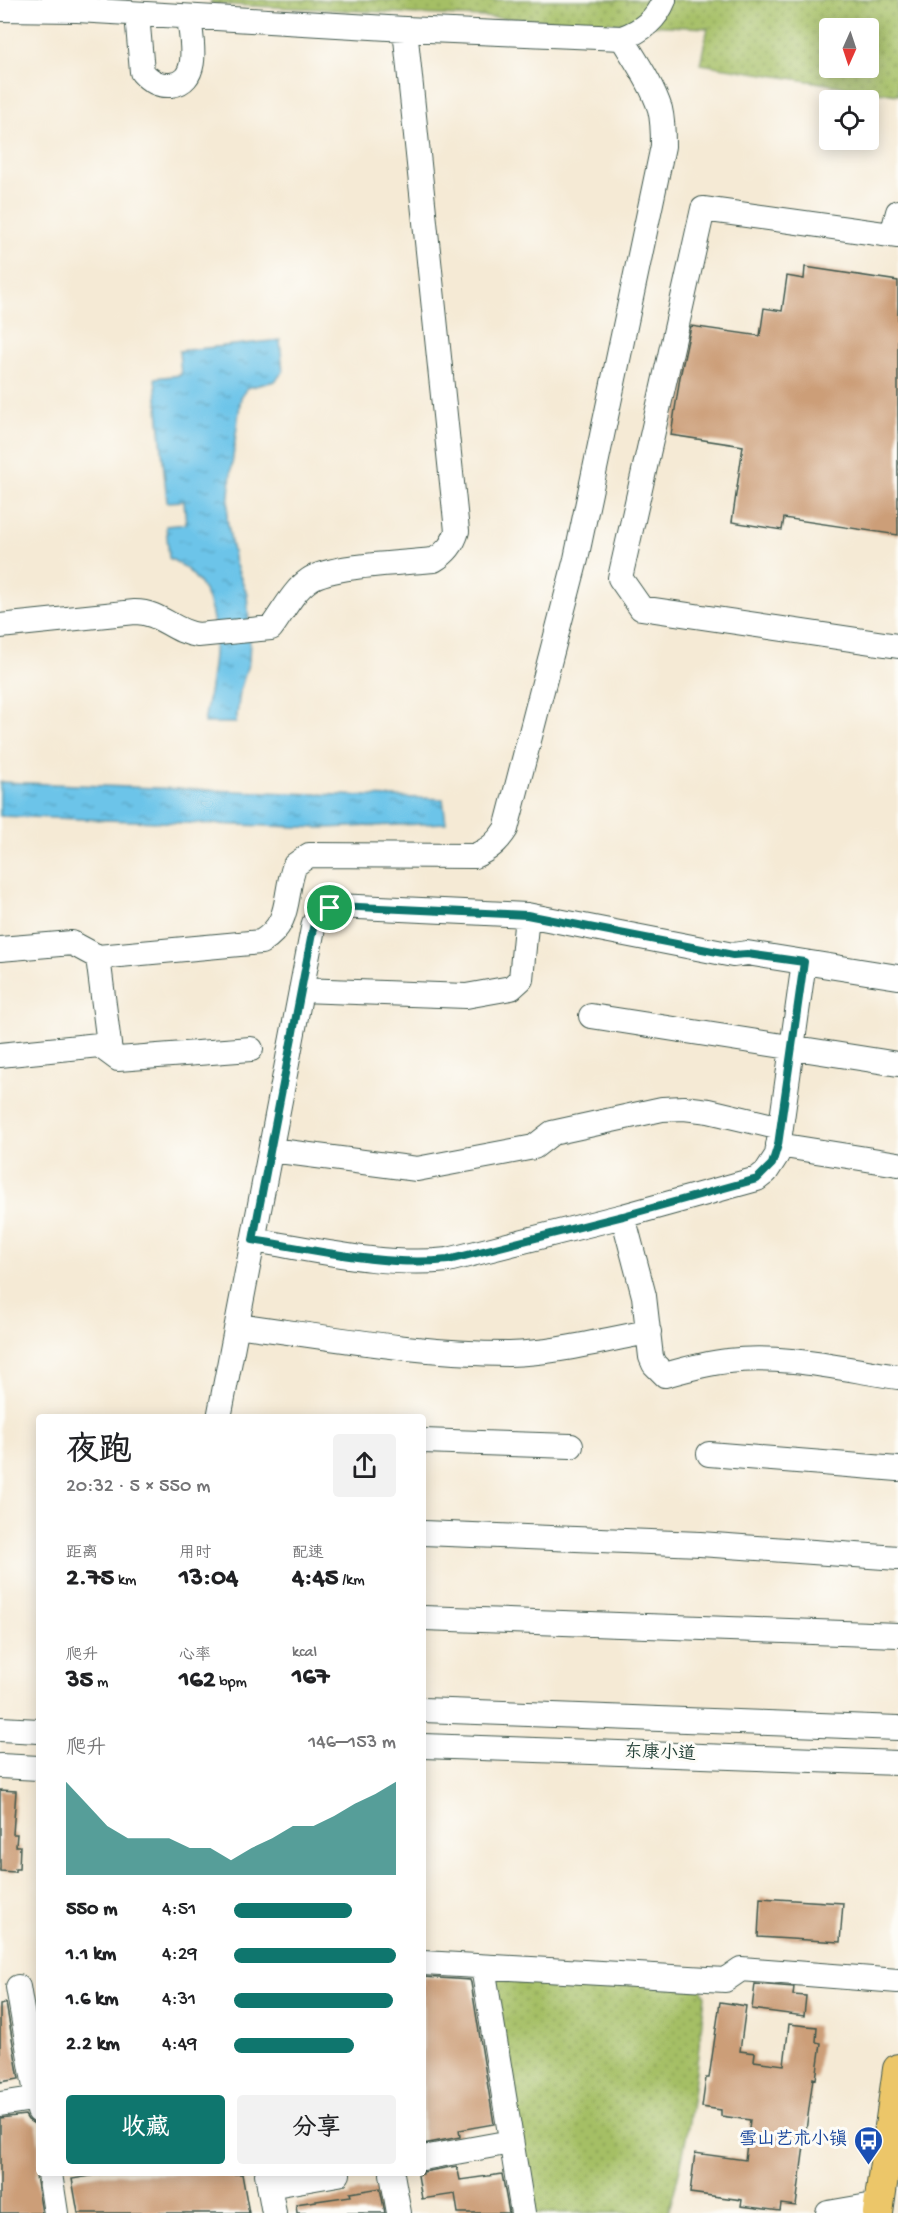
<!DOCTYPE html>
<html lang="zh">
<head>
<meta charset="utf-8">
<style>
  body { margin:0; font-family:"Gochi Hand","LXGW WenKai TC",sans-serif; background:#f2f2f2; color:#202124; height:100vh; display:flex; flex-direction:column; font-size:22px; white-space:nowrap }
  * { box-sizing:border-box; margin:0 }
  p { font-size:20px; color:#757577 }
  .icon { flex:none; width:33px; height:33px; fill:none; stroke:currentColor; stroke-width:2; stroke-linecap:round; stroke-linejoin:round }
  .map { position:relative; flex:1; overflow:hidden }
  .details { position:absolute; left:36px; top:1414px; width:390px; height:762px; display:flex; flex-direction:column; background:#fff; border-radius:6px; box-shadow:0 3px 15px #0003 }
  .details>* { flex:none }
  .needle { width:39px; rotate:183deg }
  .tools { position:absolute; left:819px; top:18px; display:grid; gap:12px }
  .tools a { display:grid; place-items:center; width:60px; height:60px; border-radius:6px; background:#fff; box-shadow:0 3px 15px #0003; font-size:30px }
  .pin { position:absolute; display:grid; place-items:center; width:51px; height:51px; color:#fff; margin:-26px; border:3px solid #fff; border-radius:50%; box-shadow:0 2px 6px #0007 }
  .round { display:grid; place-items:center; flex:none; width:63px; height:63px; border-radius:6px; background:#f2f2f2 }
  .headline { display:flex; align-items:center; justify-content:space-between; height:102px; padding:0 30px }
  h1 { font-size:33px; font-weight:800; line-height:45px }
  .metrics { display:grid; grid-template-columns:repeat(3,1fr); gap:9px; height:102px; padding:6px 30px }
  .metrics div { display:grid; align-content:center }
  .metrics b { font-size:26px; font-weight:800 }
  .metrics small { font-size:16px; font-weight:400 }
  .metrics p { font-size:16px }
  .chart { height:168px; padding:12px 30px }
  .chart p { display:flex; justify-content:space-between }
  .chart svg { width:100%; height:108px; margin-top:6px; fill:#0f766e; opacity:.7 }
  .primary-button { display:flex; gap:12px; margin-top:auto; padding:12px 30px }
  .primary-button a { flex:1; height:69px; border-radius:6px; background:#0f766e; color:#fff; font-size:24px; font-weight:800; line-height:69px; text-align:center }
  .primary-button a+a { background:#f2f2f2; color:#202124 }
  ul { padding:0 30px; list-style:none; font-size:20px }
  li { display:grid; grid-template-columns:96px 72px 1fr; align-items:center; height:45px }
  li i { height:15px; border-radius:8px; background:#0f766e }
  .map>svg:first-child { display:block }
  .grass { fill:url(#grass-dots); stroke:#627e4c; stroke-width:1.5; fill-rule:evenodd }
  .water { fill:url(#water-ripples); stroke:#46808e; stroke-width:1.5 }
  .building { fill:#cc9e78 }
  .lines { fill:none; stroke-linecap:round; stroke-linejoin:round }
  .minor-casing { stroke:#3f574c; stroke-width:26 }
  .major-casing { stroke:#3f574c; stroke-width:32 }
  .minor { stroke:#fff; stroke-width:24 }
  .major { stroke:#ecc669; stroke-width:30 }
  .route-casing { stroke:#fff; stroke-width:12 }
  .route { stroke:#0f766e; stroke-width:8 }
  .labels { text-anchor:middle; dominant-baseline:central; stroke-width:6; stroke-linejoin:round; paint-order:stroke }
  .street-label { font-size:18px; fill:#1f3d34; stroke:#fdfcf7 }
  .transit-label { font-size:18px; fill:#164399; stroke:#fdfcf7; text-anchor:end }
</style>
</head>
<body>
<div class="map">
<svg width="898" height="2213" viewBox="0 0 898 2213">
  <defs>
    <pattern id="grass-dots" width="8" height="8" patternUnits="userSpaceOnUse" patternTransform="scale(1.5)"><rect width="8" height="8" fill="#a5bf65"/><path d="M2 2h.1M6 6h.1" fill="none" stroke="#869c54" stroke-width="1.8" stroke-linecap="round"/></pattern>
    <pattern id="water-ripples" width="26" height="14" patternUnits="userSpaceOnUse" patternTransform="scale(1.5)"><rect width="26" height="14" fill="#6cc4e9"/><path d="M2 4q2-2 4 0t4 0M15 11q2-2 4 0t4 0" fill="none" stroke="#58a0be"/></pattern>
  </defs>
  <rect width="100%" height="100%" fill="#fdfcf7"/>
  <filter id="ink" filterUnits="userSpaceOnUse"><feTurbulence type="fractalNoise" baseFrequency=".0167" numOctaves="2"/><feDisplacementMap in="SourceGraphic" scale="12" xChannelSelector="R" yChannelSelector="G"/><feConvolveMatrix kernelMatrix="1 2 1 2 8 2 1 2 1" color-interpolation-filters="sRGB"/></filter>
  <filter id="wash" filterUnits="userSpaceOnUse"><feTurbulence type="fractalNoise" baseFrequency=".008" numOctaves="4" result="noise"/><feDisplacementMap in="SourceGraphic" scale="24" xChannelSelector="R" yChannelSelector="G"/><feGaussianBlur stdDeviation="1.35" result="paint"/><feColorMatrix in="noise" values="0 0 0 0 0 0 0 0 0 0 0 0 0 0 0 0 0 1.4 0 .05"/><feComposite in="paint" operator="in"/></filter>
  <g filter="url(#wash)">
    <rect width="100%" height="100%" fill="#f5ead5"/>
    <path class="grass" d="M211 0H898V95L700 64 708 28 211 4ZM830 28H868V68H830Z
      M497 1970 700 1986 705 1996C696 2069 690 2143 668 2213H527L492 1979Z"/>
    <path class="water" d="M280 340 283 372 275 381 247 388 241 397 231 472 227 519 235 563 247 594 250 637 249 661 240 691 236 723H204C213 666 234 589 169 558L166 526 186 524 184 501 167 502 155 378 181 375 179 351Z
      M0 782 443 799 446 823 323 828 0 816Z"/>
    <g id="blocks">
      <path class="building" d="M805 267 898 281V535L784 518 782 530 732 522 743 446 671 435 680 377 691 326 760 336 764 308 782 311 787 276 804 279Z
        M0 1790 16 1791 13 1834H17L16 1846H20L19 1869H15V1872L0 1871Z
        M760 1898 843 1903 840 1942 758 1937Z
        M423 1977 470 1980 471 1983 494 2124 459 2130 460 2137 423 2144Z
        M755 1984 794 1987 793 1995 806 1996 804 2016 752 2009Z
        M720 2002 746 2006 740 2051 755 2053 754 2061 784 2065 789 2024 817 2027 816 2042 821 2043 816 2079 813 2078 796 2206 781 2204 780 2211 741 2206 742 2200 690 2193 695 2153 745 2160 750 2120 721 2116V2110L702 2107 706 2078H709Z
        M6 2003 19 2079 0 2082V2005Z
        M25 2115 28 2120 36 2125 39 2145V2166L36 2176 42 2213H0V2118Z
        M457 2166 460 2180 502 2174 509 2213H458L455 2194 422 2199 418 2175 423 2174V2172Z
        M102 2174H242L249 2213H78L72 2179Z
        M380 2188 385 2213H297L296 2204 351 2196 350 2193Z"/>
    </g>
  </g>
  <g filter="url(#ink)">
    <use href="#blocks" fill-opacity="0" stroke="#3f574c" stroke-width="1.5"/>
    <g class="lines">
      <defs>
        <path id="minor" d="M0 9 77 10 405 29 622 38C642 31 656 20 664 0
          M137 14 142 72C150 81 158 86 171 85 202 81 191 38 189 17
          M892 235 898 212
          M898 236 703 209 620 578 641 608 898 646
          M0 626 135 612C161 612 173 632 198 635L271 628C283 612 293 591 309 580 330 565 406 563 434 560 446 553 453 545 457 531L405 29
          M0 949 72 943 98 957 261 942C293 922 283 895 295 865L309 855 474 856C489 850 498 842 506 829L576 559 663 146C663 133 663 121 660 109 652 84 635 60 622 38
          M98 957 110 1052
          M301 990 466 996 511 988 521 979 527 915
          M591 1016 898 1064
          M0 1055 99 1045 118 1059 251 1049
          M778 1145 898 1164
          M271 1150 417 1169 534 1147 552 1133 662 1109 684 1108 709 1111 781 1128
          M623 1216 644 1296 651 1357 654 1364 665 1375C686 1369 707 1363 728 1361 784 1354 843 1369 898 1377
          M253 1240C316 1250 384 1267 448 1260L623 1216 757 1179 766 1172 777 1155 804 962
          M237 1325C327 1337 418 1354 509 1354 556 1353 603 1340 649 1332
          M219 1418 314 923 323 912 337 906 527 915 733 955 747 953 898 977
          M423 1441 571 1446
          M709 1454 898 1469
          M423 1533 700 1544 898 1558
          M423 1618 898 1635
          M423 1710 898 1728
          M0 1729 39 1731
          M423 1746 898 1763
          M0 1766 39 1768
          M423 1963 725 1980 741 1969 898 1981
          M483 1967 523 2213
          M18 1987 39 2111
          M0 2104 39 2098
          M423 2158 511 2142
          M50 2174 56 2213
          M267 2174 274 2213
          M392 2174 399 2213
          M269 2186 338 2174
          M828 2213 880 2204"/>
        <path id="major" d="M878 2213 898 2069"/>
      </defs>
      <use href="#minor" class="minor-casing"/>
      <use href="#major" class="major-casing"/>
      <use href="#minor" class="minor"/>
      <use href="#major" class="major"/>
    </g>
  </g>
  <g class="lines" filter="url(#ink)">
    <defs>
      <path id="route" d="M337 906 527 915 733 955 747 954 804 962 778 1145 772 1164 757 1179 623 1216 448 1260C386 1267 315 1250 253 1240L314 923 323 912Z"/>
    </defs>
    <use href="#route" class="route-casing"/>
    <use href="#route" class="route"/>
  </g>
  <defs>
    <symbol id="bus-pin" viewBox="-11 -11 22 30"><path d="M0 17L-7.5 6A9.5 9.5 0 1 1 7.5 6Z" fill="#1a4fb4" stroke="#fdfcf7"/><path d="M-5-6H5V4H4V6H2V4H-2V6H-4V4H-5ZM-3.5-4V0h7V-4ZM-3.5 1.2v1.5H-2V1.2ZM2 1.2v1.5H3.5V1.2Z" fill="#fff"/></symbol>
  </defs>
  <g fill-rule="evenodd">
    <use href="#bus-pin" x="852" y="2124" width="33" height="45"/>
  </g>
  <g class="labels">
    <g class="street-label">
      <text transform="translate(660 1754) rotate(2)">东康小道</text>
    </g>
    <g class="transit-label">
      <text x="847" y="2140">雪山艺术小镇</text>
    </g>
  </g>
</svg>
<div class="tools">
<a><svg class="needle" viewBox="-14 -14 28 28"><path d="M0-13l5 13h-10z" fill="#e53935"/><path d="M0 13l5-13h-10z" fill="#757577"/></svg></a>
<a><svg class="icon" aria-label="locate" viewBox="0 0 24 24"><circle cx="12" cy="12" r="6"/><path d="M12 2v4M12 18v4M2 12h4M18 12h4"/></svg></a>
</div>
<div class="pin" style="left:330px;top:908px;background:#1e9e55"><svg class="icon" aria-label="arrive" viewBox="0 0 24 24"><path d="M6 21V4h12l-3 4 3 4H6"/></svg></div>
<section class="details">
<div class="headline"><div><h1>夜跑</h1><p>20:32 · 5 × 550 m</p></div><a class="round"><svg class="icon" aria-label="share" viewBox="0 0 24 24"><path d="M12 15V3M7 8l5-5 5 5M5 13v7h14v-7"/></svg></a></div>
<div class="metrics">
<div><p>距离</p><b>2.75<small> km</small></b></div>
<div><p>用时</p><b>13:04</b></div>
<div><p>配速</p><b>4:45<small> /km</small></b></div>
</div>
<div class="metrics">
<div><p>爬升</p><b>35<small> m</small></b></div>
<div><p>心率</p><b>162<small> bpm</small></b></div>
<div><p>kcal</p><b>167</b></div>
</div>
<div class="chart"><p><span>爬升</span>146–153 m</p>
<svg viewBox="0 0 160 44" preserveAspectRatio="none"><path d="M0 44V6L10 15L20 24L30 29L40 29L50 29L60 33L70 33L80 38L90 33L100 29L110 24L120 24L130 20L140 15L150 11L160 6V44z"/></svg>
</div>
<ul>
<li><b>550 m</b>4:51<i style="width:73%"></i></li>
<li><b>1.1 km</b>4:29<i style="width:100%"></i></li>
<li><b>1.6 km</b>4:31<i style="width:98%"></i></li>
<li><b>2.2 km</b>4:49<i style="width:74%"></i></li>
</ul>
<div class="primary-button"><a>收藏</a><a>分享</a></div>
</section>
</div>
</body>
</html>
